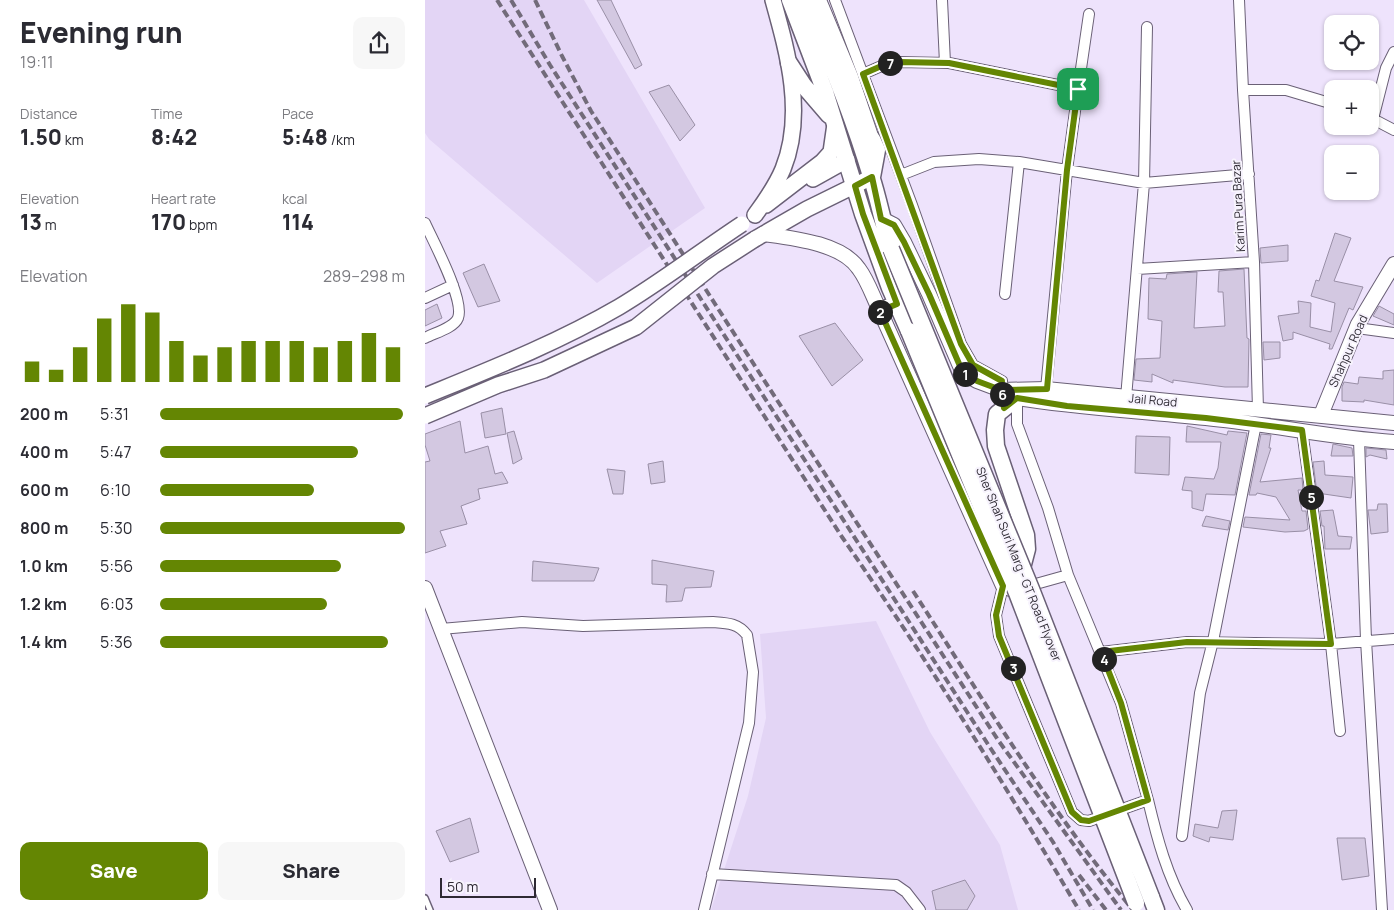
<!DOCTYPE html>
<html lang="en">
<head>
<meta charset="utf-8">
<style>
  body { margin:0; font-family:Manrope,sans-serif; background:#f7f7f7; color:#2b2b33; height:100vh; display:flex; flex-direction:column; font-size:19px; white-space:nowrap }
  * { box-sizing:border-box; margin:0 }
  p { font-size:16px; color:#7c7c81 }
  .icon { flex:none; width:28px; height:28px; fill:none; stroke:currentColor; stroke-width:2; stroke-linecap:round; stroke-linejoin:round }
  .map { position:relative; flex:1; overflow:hidden }
  .side { display:flex; flex-direction:column; background:#fff; width:425px }
  .side>* { flex:none }
  .fabs { position:absolute; left:899px; top:15px; display:grid; gap:10px }
  .fabs a { display:grid; place-items:center; width:55px; height:55px; border-radius:10px; background:#fff; box-shadow:0 1px 4px #0004; font-size:25px }
  .scale { position:absolute; left:15px; bottom:12px; width:96px; box-sizing:border-box; padding-left:5px; border:2px solid #2e2a33; border-top:0; font-size:14px; line-height:18px; white-space:nowrap; color:#2e2a33; -webkit-text-stroke:4px #f7f3fd; paint-order:stroke }
  .pin { position:absolute; display:grid; place-items:center; width:42px; height:42px; color:#fff; margin:-21px; border-radius:10px; box-shadow:0 2px 8px #0006 }
  .km { position:absolute; width:25px; height:25px; margin:-12px; border-radius:50%; background:#222; color:#fff; font-size:14px; line-height:25px; text-align:center }
  .round { display:grid; place-items:center; flex:none; width:52px; height:52px; border-radius:10px; background:#f7f7f7 }
  .head { display:flex; align-items:center; justify-content:space-between; height:85px; padding:0 20px }
  h1 { font-size:28px; font-weight:800; line-height:38px }
  .stats { display:grid; grid-template-columns:repeat(3,1fr); gap:8px; height:85px; padding:5px 20px }
  .stats div { display:grid; align-content:center }
  .stats b { font-size:21px; font-weight:800 }
  .stats small { font-size:14px; font-weight:400 }
  .stats p { font-size:14px }
  .chart { height:140px; padding:10px 20px }
  .chart p { display:flex; justify-content:space-between }
  .chart svg { width:100%; height:90px; margin-top:5px; stroke:#648603; stroke-width:6 }
  .button { display:flex; gap:10px; margin-top:auto; padding:10px 20px }
  .button a { flex:1; height:58px; border-radius:10px; background:#648603; color:#fff; font-size:20px; font-weight:800; line-height:58px; text-align:center }
  .button a+a { background:#f7f7f7; color:#2b2b33 }
  ul { padding:0 20px; list-style:none; font-size:16px }
  li { display:grid; grid-template-columns:80px 60px 1fr; align-items:center; height:38px }
  li i { height:12px; border-radius:6px; background:#648603 }
  main { display:flex; flex:1; min-height:0 }
  .map>svg:first-child { display:block }
  .built { fill:#e3d5f5 }
  .building { fill:#d3c8e1; stroke:#998fa6 }
  .lines { fill:none; stroke-linecap:round; stroke-linejoin:round }
  .service-casing { stroke:#6a6076; stroke-width:8 }
  .minor-casing { stroke:#6a6076; stroke-width:12 }
  .tertiary-casing { stroke:#6a6076; stroke-width:16 }
  .secondary-casing { stroke:#6a6076; stroke-width:18 }
  .primary-casing { stroke:#6a6076; stroke-width:19 }
  .service { stroke:#fff; stroke-width:5 }
  .minor { stroke:#fff; stroke-width:10 }
  .tertiary { stroke:#fff; stroke-width:14 }
  .secondary { stroke:#fff; stroke-width:15 }
  .primary { stroke:#fff; stroke-width:16 }
  .rail { stroke:#726b7a; stroke-width:4; stroke-dasharray:8 4; stroke-linecap:butt }
  .secondary-bridge-casing { stroke:#6a6076; stroke-width:18; stroke-linecap:butt }
  .primary-bridge-casing { stroke:#6a6076; stroke-width:19; stroke-linecap:butt }
  .secondary-bridge { stroke:#fff; stroke-width:15 }
  .primary-bridge { stroke:#fff; stroke-width:16 }
  .route-casing { stroke:#fff; stroke-width:10 }
  .route { stroke:#648603; stroke-width:6 }
  .labels { text-anchor:middle; dominant-baseline:central; stroke-width:4; stroke-linejoin:round; paint-order:stroke }
  .street-label { font-size:12px; fill:#2e2a33; stroke:#f7f3fd }
</style>
</head>
<body>
<main>
<section class="side">
<div class="head"><div><h1>Evening run</h1><p>19:11</p></div><a class="round"><svg class="icon" aria-label="share" viewBox="0 0 24 24"><path d="M12 15V3M7 8l5-5 5 5M5 13v7h14v-7"/></svg></a></div>
<div class="stats">
<div><p>Distance</p><b>1.50<small> km</small></b></div>
<div><p>Time</p><b>8:42</b></div>
<div><p>Pace</p><b>5:48<small> /km</small></b></div>
</div>
<div class="stats">
<div><p>Elevation</p><b>13<small> m</small></b></div>
<div><p>Heart rate</p><b>170<small> bpm</small></b></div>
<div><p>kcal</p><b>114</b></div>
</div>
<div class="chart"><p><span>Elevation</span>289–298 m</p>
<svg viewBox="0 0 160 44" preserveAspectRatio="none"><path d="M5 44V34M15 44V38M25 44V27M35 44V13M45 44V6M55 44V10M65 44V24M75 44V31M85 44V27M95 44V24M105 44V24M115 44V24M125 44V27M135 44V24M145 44V20M155 44V27"/></svg>
</div>
<ul>
<li><b>200 m</b>5:31<i style="width:99%"></i></li>
<li><b>400 m</b>5:47<i style="width:81%"></i></li>
<li><b>600 m</b>6:10<i style="width:63%"></i></li>
<li><b>800 m</b>5:30<i style="width:100%"></i></li>
<li><b>1.0 km</b>5:56<i style="width:74%"></i></li>
<li><b>1.2 km</b>6:03<i style="width:68%"></i></li>
<li><b>1.4 km</b>5:36<i style="width:93%"></i></li>
</ul>
<div class="button"><a>Save</a><a>Share</a></div>
</section>
<div class="map">
<svg width="969" height="910" viewBox="0 0 969 910">
  <rect width="100%" height="100%" fill="#eee3fc"/>
  <path class="built" d="M0 0H159L280 208 172 283 4 139 0 133Z
    M451 621 505 732 575 845 593 910H286L323 796 341 718 335 634Z"/>
  <path class="building" d="M172 0H186L217 65 210 69Z
    M244 85 270 125 255 141 224 92Z
    M910 233 926 238 909 281 938 287 928 310 924 308 907 349H904L905 344 868 332V339L858 341 853 316 874 313 873 301 886 303 885 327 906 332 910 303 886 296 891 280 894 281Z
    M863 245V261L836 263 835 248Z
    M59 264 75 301 53 307 38 273Z
    M819 269 822 338 824 339 823 387H800L748 380V383L727 374V382L709 380 711 359 735 358 737 321 723 319 724 278 741 279 742 274 772 272 769 328 800 326 798 292H793L794 271Z
    M12 304 17 318 0 326V310Z
    M954 306 969 314V325L948 316Z
    M410 323 438 360 407 386 374 336Z
    M838 342H855V358L839 360Z
    M969 370V405L939 400V402L917 401V387L919 382 933 384 934 377 958 379V371Z
    M77 408 81 434 60 438 56 413Z
    M35 421 40 453 63 446 70 474 77 472 83 483 53 489 55 499 36 506 42 524 15 531 21 546 0 553V462L5 461 0 445V434Z
    M762 426 802 435 803 431 822 433 810 495 781 494 778 511 767 508V491L757 490 760 477 789 479 793 468 796 442H761Z
    M89 431 97 459 88 464 82 433Z
    M836 434 846 435 844 448H846L835 482 877 478 878 490H873L877 511H881L883 529 879 531 860 532 818 527 820 517 865 520 851 497 832 493 831 495H824Z
    M711 436 745 437 744 475 710 473Z
    M908 444 927 448 928 456H906Z
    M941 448 961 450 962 459 945 455 941 457Z
    M238 461 240 482 226 484 223 464Z
    M899 461 900 475 928 477 926 498 892 493 888 462Z
    M182 469 200 471 198 494H188Z
    M953 504H962L963 532 946 534 943 510H952Z
    M908 510 913 536 927 537 925 549H900L899 526H897L895 511Z
    M781 516 805 521 803 530 777 526Z
    M227 560 289 571 286 587 260 588 257 601 241 602 242 585 227 584Z
    M108 561 174 568 169 581H107Z
    M812 810 808 840 785 837 784 842 768 836 770 824 793 828 797 811Z
    M45 818 54 852 25 862 11 831Z
    M912 838H940L944 876 917 880Z
    M540 880 550 896 542 910H511L507 891Z"/>
  <g class="lines">
    <defs>
      <path id="service" d="M0 898 5 910"/>
      <path id="minor" d="M410 0 487 205 536 344 548 365 577 381 576 390
        M517 0 520 63
        M814 0 818 90 829 262 833 410
        M969 52 961 68 948 119 969 130
        M438 74 461 64 474 62 524 63 653 89 642 170 621 389
        M653 89 664 14
        M818 90H861L908 104
        M476 175 509 162 554 159 594 162 719 183 824 174
        M0 223C8 241 40 300 33 318 29 328 9 333 0 338
        M712 269 829 262
        M580 294 594 162
        M0 298 28 285
        M932 328 969 333
        M701 398 719 183 722 27
        M877 430 906 644 915 731
        M934 440 941 640 957 910
        M578 586 571 615 574 636 647 812 656 820 664 821 723 800 696 703 643 575 623 508 592 424V398
        M600 587 643 575
        M16 629 97 622 158 626 288 622C302 623 313 623 322 635L328 672 324 723 279 910
        M676 652 762 642 906 644 969 639
        M723 800C732 838 742 876 762 910
        M757 836 775 693 788 641 831 424
        M287 874 471 885 481 892 495 910"/>
      <path id="tertiary" d="M394 0 426 77 447 139
        M457 219 469 225 479 242 504 294 538 373 552 381 576 390 621 389 969 423
        M338 234C367 238 417 243 434 269 443 281 448 297 455 311L578 586 588 590
        M592 398C655 408 718 411 781 418 844 424 906 438 969 442
        M896 415 933 324 969 264
        M0 588 125 910"/>
      <path id="secondary" d="M388 179 422 160
        M341 205 397 162 406 152 410 124
        M330 215C341 200 351 186 358 169 380 114 363 54 348 0
        M330 239 382 209 447 177"/>
      <path id="primary" d="M365 0 400 92 438 214 465 288 484 331
        M381 0C404 58 428 116 446 176 454 200 458 225 466 249
        M364 63 379 86 404 115
        M447 177 452 150 447 139
        M455 311 472 304
        M592 398 572 414 570 430 571 446 601 535 602 549 597 568
        M726 897 731 910"/>
    </defs>
    <use href="#service" class="service-casing"/>
    <use href="#minor" class="minor-casing"/>
    <use href="#tertiary" class="tertiary-casing"/>
    <use href="#secondary" class="secondary-casing"/>
    <use href="#primary" class="primary-casing"/>
    <use href="#service" class="service"/>
    <use href="#minor" class="minor"/>
    <use href="#tertiary" class="tertiary"/>
    <use href="#secondary" class="secondary"/>
    <use href="#primary" class="primary"/>
    <path class="rail" d="M72 0 417 537C501 658 579 783 654 910
      M86 0 125 65 566 749 628 842 668 910
      M110 0 137 56 166 111 337 377 573 740 696 910
      M488 591C558 699 625 811 708 910
      M654 875 681 910"/>
    <defs>
      <path id="secondary-bridge" d="M0 396C66 369 132 343 194 307 236 282 276 251 317 224
        M0 416 73 385 119 370 211 327 288 266 330 239"/>
      <path id="primary-bridge" d="M466 249 606 589 726 897
        M484 331 592 593 711 903"/>
    </defs>
    <use href="#secondary-bridge" class="secondary-bridge-casing"/>
    <use href="#primary-bridge" class="primary-bridge-casing"/>
    <use href="#secondary-bridge" class="secondary-bridge"/>
    <use href="#primary-bridge" class="primary-bridge"/>
  </g>
  <g class="lines">
    <defs>
      <path id="route" d="M653 89 642 170 622 389 576 390 552 381 538 373 504 294 479 242 469 225 456 219 447 177 430 186 438 214 472 304 455 311 578 586 571 615 574 636 647 812 656 820 664 821 723 800 696 703 676 652 762 642 906 644 877 430 781 418 642 406 592 398 579 408 576 390 577 381 548 365 536 344 438 74 461 64 474 62 524 63 653 89"/>
    </defs>
    <use href="#route" class="route-casing"/>
    <use href="#route" class="route"/>
  </g>
  <g class="labels">
    <g class="street-label">
      <text transform="translate(813 206) rotate(-93)">Karim Pura Bazar</text>
      <text transform="translate(923 351) rotate(-66)">Shahpur Road</text>
      <text transform="translate(728 400) rotate(5)">Jail Road</text>
      <text transform="translate(594 564) rotate(68)">Sher Shah Suri Marg - GT Road Flyover</text>
    </g>
  </g>
</svg>
<div class="fabs">
<a><svg class="icon" aria-label="locate" viewBox="0 0 24 24"><circle cx="12" cy="12" r="6"/><path d="M12 2v4M12 18v4M2 12h4M18 12h4"/></svg></a>
<a>+</a>
<a>−</a>
</div>
<div class="scale">50 m</div>
<div class="pin" style="left:653px;top:89px;background:#1e9e55"><svg class="icon" aria-label="arrive" viewBox="0 0 24 24"><path d="M6 21V4h12l-3 4 3 4H6"/></svg></div>
<b class="km" style="left:540px;top:374px">1</b>
<b class="km" style="left:455px;top:312px">2</b>
<b class="km" style="left:588px;top:668px">3</b>
<b class="km" style="left:679px;top:659px">4</b>
<b class="km" style="left:886px;top:497px">5</b>
<b class="km" style="left:577px;top:394px">6</b>
<b class="km" style="left:465px;top:63px">7</b>
</div>
</main>
</body>
</html>
